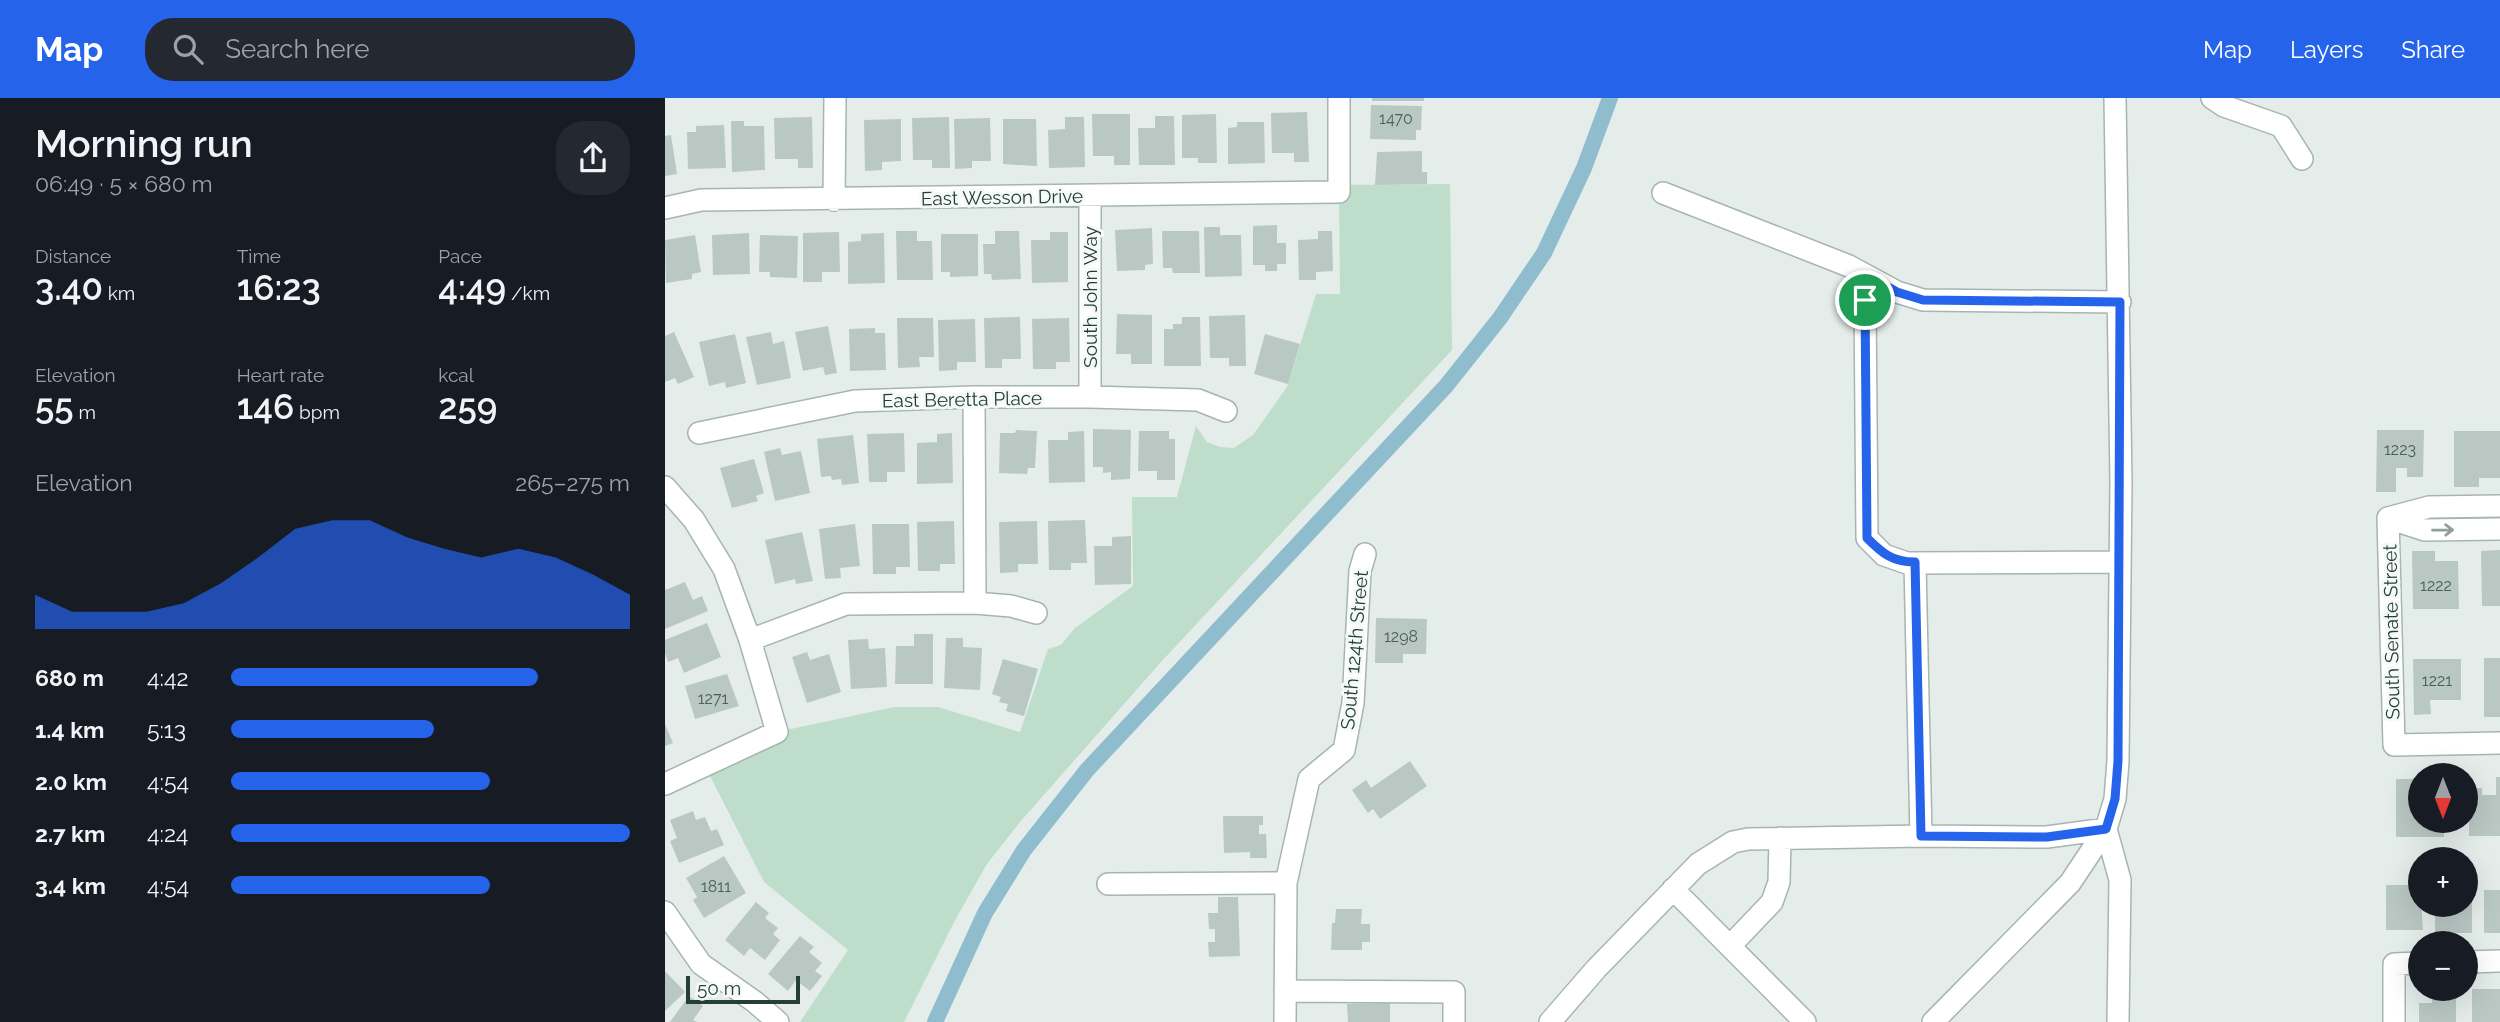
<!DOCTYPE html>
<html lang="en">
<head>
<meta charset="utf-8">
<style>
  body { margin:0; font-family:Raleway,sans-serif; background:#242831; color:#f1f3f6; height:100vh; display:flex; flex-direction:column; font-size:26px; white-space:nowrap }
  * { box-sizing:border-box; margin:0 }
  p { font-size:23px; color:#9ea1a6 }
  .icon { flex:none; width:38px; height:38px; fill:none; stroke:currentColor; stroke-width:2; stroke-linecap:round; stroke-linejoin:round }
  .map { position:relative; flex:1; overflow:hidden }
  .details { display:flex; flex-direction:column; background:#171b24; width:665px }
  .details>* { flex:none }
  .needle { width:46px; rotate:180deg }
  .controls { position:absolute; left:1743px; top:665px; display:grid; gap:14px }
  .controls a { display:grid; place-items:center; width:70px; height:70px; border-radius:50%; background:#171b24; box-shadow:0 7px 28px #0002; font-size:35px }
  .scale { position:absolute; left:21px; bottom:18px; width:114px; box-sizing:border-box; padding-left:7px; border:4px solid #253e3a; border-top:0; font-size:19px; line-height:24px; white-space:nowrap; color:#253e3a; -webkit-text-stroke:5px #f5faf8; paint-order:stroke }
  .pin { position:absolute; display:grid; place-items:center; width:60px; height:60px; color:#fff; margin:-30px; border:4px solid #fff; border-radius:50%; box-shadow:0 2px 7px #0007 }
  .round { display:grid; place-items:center; flex:none; width:74px; height:74px; border-radius:28px; background:#242831 }
  .summary { display:flex; align-items:center; justify-content:space-between; height:119px; padding:0 35px }
  h1 { font-size:38px; font-weight:600; line-height:52px }
  .figures { display:grid; grid-template-columns:repeat(3,1fr); gap:10px; height:119px; padding:7px 35px }
  .figures div { display:grid; align-content:center }
  .figures b { font-size:35px; font-weight:600 }
  .figures small { font-size:19px; font-weight:400 }
  .figures p { font-size:19px }
  .chart { height:196px; padding:14px 35px }
  .chart p { display:flex; justify-content:space-between }
  .chart svg { width:100%; height:126px; margin-top:7px; fill:#2563eb; opacity:.7 }
  ul { padding:0 35px; list-style:none; font-size:23px }
  li { display:grid; grid-template-columns:112px 84px 1fr; align-items:center; height:52px }
  li i { height:18px; border-radius:9px; background:#2563eb }
  header { display:flex; align-items:center; gap:42px; box-sizing:border-box; height:98px; padding:0 35px; background:#2563eb; color:#fff }
  header strong { font-size:33px }
  nav { display:flex; gap:38px; margin-inline-start:auto; font-size:24px }
  .search { width:490px; height:63px; background:#242831; display:flex; align-items:center; gap:18px; box-sizing:border-box; padding:0 24px; border-radius:28px; color:#9ea1a6; font-size:26px }
  main { display:flex; flex:1; min-height:0 }
  .map>svg:first-child { display:block }
  .green { fill:#bfddcb }
  .lines { fill:none; stroke-linecap:round; stroke-linejoin:round }
  .canal { stroke:#90bdce; stroke-width:16 }
  .building { fill:#bac8c4 }
  .minor-casing { stroke:#a7b5b2; stroke-width:24 }
  .minor { stroke:#fff; stroke-width:21 }
  .oneway { stroke:#929e9c }
  .route-casing { stroke:#fff; stroke-width:14 }
  .route { stroke:#2563eb; stroke-width:9 }
  .labels { text-anchor:middle; dominant-baseline:central; stroke-width:6; stroke-linejoin:round; paint-order:stroke }
  .number-label { font-size:16px; fill:#4a605c }
  .street-label { font-size:19px; fill:#253e3a; stroke:#f5faf8 }
</style>
</head>
<body>
<header>
<strong>Map</strong>
<div class="search"><svg class="icon" aria-label="search" viewBox="0 0 24 24"><circle cx="10" cy="10" r="6"/><path d="M15 15l6 6"/></svg>Search here</div>
<nav><a>Map</a><a>Layers</a><a>Share</a></nav>
</header>
<main>
<section class="details">
<div class="summary"><div><h1>Morning run</h1><p>06:49 · 5 × 680 m</p></div><a class="round"><svg class="icon" aria-label="share" viewBox="0 0 24 24"><path d="M12 15V3M7 8l5-5 5 5M5 13v7h14v-7"/></svg></a></div>
<div class="figures">
<div><p>Distance</p><b>3.40<small> km</small></b></div>
<div><p>Time</p><b>16:23</b></div>
<div><p>Pace</p><b>4:49<small> /km</small></b></div>
</div>
<div class="figures">
<div><p>Elevation</p><b>55<small> m</small></b></div>
<div><p>Heart rate</p><b>146<small> bpm</small></b></div>
<div><p>kcal</p><b>259</b></div>
</div>
<div class="chart"><p><span>Elevation</span>265–275 m</p>
<svg viewBox="0 0 160 44" preserveAspectRatio="none"><path d="M0 44V32L10 38L20 38L30 38L40 35L50 28L60 19L70 9L80 6L90 6L100 12L110 16L120 19L130 16L140 19L150 25L160 32V44z"/></svg>
</div>
<ul>
<li><b>680 m</b>4:42<i style="width:77%"></i></li>
<li><b>1.4 km</b>5:13<i style="width:51%"></i></li>
<li><b>2.0 km</b>4:54<i style="width:65%"></i></li>
<li><b>2.7 km</b>4:24<i style="width:100%"></i></li>
<li><b>3.4 km</b>4:54<i style="width:65%"></i></li>
</ul>
</section>
<div class="map">
<svg width="1835" height="924" viewBox="0 0 1835 924">
  <rect width="100%" height="100%" fill="#e4edea"/>
  <path class="green" d="M785 86 787 252 496 564 355 724 322 766 289 824 239 924H135L183 852 99 784 40 668 112 634 229 609H273L355 634 383 551 396 547 410 530 468 488 467 399H512L531 328 542 344 555 349 569 350 588 337 622 289 651 196H675L674 87Z"/>
  <g class="lines">
    <path class="canal" d="M270 924 320 815 359 752 422 672 781 288 835 220 879 155 919 70 945 0"/>
  </g>
  <path class="building" d="M707 0H759V3H707Z
    M706 7 757 8 756 32H751V42L705 41Z
    M642 14 644 64H629V55H607L606 15Z
    M427 16H465V67H449V58H428Z
    M551 16 552 65H533V60H517V17Z
    M490 18H509L510 67H474L473 30H490Z
    M147 19 148 70H133V61H110L109 20Z
    M284 19 285 70H267V62H248L247 20Z
    M400 19H419L420 69 384 70 383 32 400 31Z
    M325 20 326 63H307V70L290 71 289 21Z
    M236 21V63L217 64V72L200 73 199 22Z
    M338 21H371L372 68 338 66Z
    M66 23H79V28H99L100 72 67 74Z
    M572 24H599L600 65 563 66V30L572 29Z
    M59 27 61 70 23 71 22 34H31V28Z
    M6 37 12 76 0 78V38Z
    M757 53V74H762V86L710 87 712 54Z
    M612 127V145H621V166H612V173H600V167H588V128Z
    M539 129H555V137H576L577 178 540 179Z
    M487 130 488 166 480 167V172L452 173 450 132Z
    M231 133H252V143H267L268 182H232Z
    M330 133H354L356 181 327 182 326 176H319L318 146H330Z
    M497 133H534L535 175H508L507 170H498Z
    M653 133H667L668 173 651 174V182H634L633 142 653 141Z
    M174 134 175 174H157V184H138V135Z
    M385 134H403V184L367 185 366 142H385Z
    M84 135 85 176 48 177 47 137Z
    M219 135 220 185 183 186V144L196 143V136Z
    M276 136H313V178L285 179V174H276Z
    M30 137 36 174 27 176V181L1 185 0 142Z
    M95 137 133 138 132 180 105 179V174H94Z
    M452 216 487 217V266H466V256H451Z
    M580 217 581 268H564V260H545L544 218Z
    M355 219 356 261H337V270H320L319 220Z
    M517 219H535L536 268H499V231H508V226H517Z
    M232 220H268L269 259H254L255 269 233 270Z
    M404 220 405 264H391V271H368L367 221Z
    M310 221 311 264H292V272L274 273 273 222Z
    M163 228 172 275 160 277 158 269 138 273 130 234Z
    M210 230V235H220L221 272 185 273 184 231Z
    M9 234 29 279 13 286 10 280 0 284V238Z
    M106 234 108 246 119 243 126 280 92 287 81 239Z
    M70 236 81 285 61 290 60 284 44 288 34 244Z
    M600 236 635 246 623 286 589 276Z
    M428 331 466 332 465 381 446 382V374L438 375V369H428Z
    M351 332 372 333 370 370H363L362 376 334 375 335 335H350Z
    M1712 332H1759L1758 379H1742V370H1731V394H1711Z
    M419 333 420 384 384 385 383 342H403V334Z
    M474 333H504V341H510V382H492V373H473Z
    M1789 333H1835V380H1814V389H1789Z
    M239 335 240 374H222V384H204L202 336Z
    M287 335 288 385 252 386V345L272 344V336Z
    M188 337 194 385 177 387 176 381 167 382 166 378 156 379 152 341Z
    M115 350 117 357 136 353 145 395 110 403 99 354Z
    M89 361 99 395 91 398 93 403 67 410 55 370Z
    M420 422 422 465H406V472H384L383 423Z
    M289 423 290 466H275V473H253L252 424Z
    M372 423 373 466H353V474L335 475 334 424Z
    M190 426 195 468 175 470 176 480 160 481 154 431Z
    M207 426H244L245 469H231V476H208Z
    M137 434 148 483 131 486 130 481 110 486 100 442Z
    M466 438V486L430 487 429 448H447V439Z
    M1835 452V508H1817L1816 453Z
    M1747 453H1770V463H1793L1794 511H1748Z
    M20 484 28 502 37 498 43 513 0 531V492Z
    M711 520 762 521 761 556H738V565H710Z
    M42 525 56 559 19 575 13 560 3 564 0 555V542Z
    M249 536H268V586H230L231 548H249Z
    M281 540H298V549L317 550 315 592 279 590Z
    M203 541 204 551 220 550 222 589 186 591 183 542Z
    M142 554 145 562 164 556 176 594 142 605 127 559Z
    M1819 560H1835V619H1819Z
    M338 561 373 571 359 618 341 613 343 606 334 604 336 599 327 596Z
    M1748 561H1796V602H1765L1766 616 1749 617Z
    M62 576 74 608 30 621 20 588Z
    M0 626 8 645 0 648Z
    M745 663 762 688 715 721 708 711 703 715 687 692 701 682 706 690Z
    M1831 679H1835V738H1804V690H1817V697H1831Z
    M1731 681H1751V688H1755V723H1779V739H1731Z
    M28 713 31 722 40 719 46 733 52 731 59 747 14 765 5 743 12 740 5 722Z
    M558 718H598V727H594V736H601L602 760H585V754L559 755Z
    M59 758 81 795 39 820 28 802 32 799 21 780Z
    M1801 786H1807V835H1770V807H1801Z
    M1721 787H1755L1758 832H1721Z
    M1819 792H1835V835H1819Z
    M553 799H573L575 858 544 859 543 844H550V831H544L543 815H553Z
    M91 804 104 815 100 820 113 830 108 836 115 842 100 862 85 850 79 858 60 842Z
    M671 811H697L696 826H705V844H697V852H666L667 825H670Z
    M135 838 149 849 144 854 157 865 150 873 157 878 145 893 131 882 123 893 103 876Z
    M0 873 20 894 0 913Z
    M1807 891H1835V924H1807Z
    M1767 892H1791V924H1754V905H1767Z
    M24 898 38 908 28 922 32 924H5Z
    M725 905V924H683L682 906Z"/>
  <g class="lines">
    <defs>
      <path id="minor" d="M1547 0 1559 8 1616 28 1637 61
        M998 95 1184 168 1232 194 1258 202 1455 204
        M425 98V299
        M169 102 170 0
        M0 110 36 102 674 94V0
        M1210 182 1205 187 1200 202 1202 440 1219 457 1242 465 1455 464
        M309 299 310 505
        M34 335 190 303 309 299H425L533 302 561 313
        M0 389 29 422 59 471 85 542 112 634 0 686
        M1723 420 1729 647 1835 645
        M1723 420 1760 432 1835 431
        M1723 420 1764 409 1835 408
        M1250 465 1256 738
        M85 542 181 506 310 505 346 508 371 515
        M443 786 621 785
        M1008 791 1140 924
        M0 814 36 866 90 904 113 924
        M1065 848 1107 804 1114 784 1115 740
        M1801 864 1835 863
        M620 893 789 894V924
        M620 924 621 785 644 681 679 652 688 605 695 473 700 456
        M885 924 931 871 1033 766 1068 744 1083 741 1256 738 1382 739 1441 731 1455 782 1453 924
        M1268 924 1405 785 1441 731 1450 701 1453 663 1456 384 1450 0
        M1729 924V866L1755 865"/>
    </defs>
    <use href="#minor" class="minor-casing"/>
    <use href="#minor" class="minor"/>
  </g>
  <defs><path id="oneway-shaft" d="M-6 0H5M1.5-3L5.5 0L1.5 3" fill="none" stroke-width="1.6" stroke-linecap="round" stroke-linejoin="round" transform="scale(1.75)"/></defs>
  <use class="oneway" href="#oneway-shaft" transform="translate(1778 432) rotate(-1)"/>
  <g class="lines">
    <defs>
      <path id="route" d="M1210 182 1232 194 1258 202 1455 204 1453 663 1450 701 1441 731 1382 739 1256 738 1250 464C1227 464 1217 455 1202 440L1200 202 1205 187Z"/>
    </defs>
    <use href="#route" class="route-casing"/>
    <use href="#route" class="route"/>
  </g>
  <g class="labels">
    <g class="number-label">
      <text x="731" y="20">1470</text>
      <text x="1735" y="351">1223</text>
      <text x="1771" y="487">1222</text>
      <text x="736" y="538">1298</text>
      <text x="1772" y="582">1221</text>
      <text x="48" y="600">1271</text>
      <text x="51" y="788">1811</text>
    </g>
    <g class="street-label">
      <text transform="translate(337 99) rotate(-1)">East Wesson Drive</text>
      <text transform="translate(425 199) rotate(-90)">South John Way</text>
      <text transform="translate(297 301) rotate(-1)">East Beretta Place</text>
      <text transform="translate(1726 534) rotate(-91)">South Senate Street</text>
      <text transform="translate(689 552) rotate(-85)">South 124th Street</text>
    </g>
  </g>
</svg>
<div class="controls">
<a><svg class="needle" viewBox="-14 -14 28 28"><path d="M0-13l5 13h-10z" fill="#e53935"/><path d="M0 13l5-13h-10z" fill="#9ea1a6"/></svg></a>
<a>+</a>
<a>−</a>
</div>
<div class="scale">50 m</div>
<div class="pin" style="left:1200px;top:202px;background:#1e9e55"><svg class="icon" aria-label="arrive" viewBox="0 0 24 24"><path d="M6 21V4h12l-3 4 3 4H6"/></svg></div>
</div>
</main>
</body>
</html>
